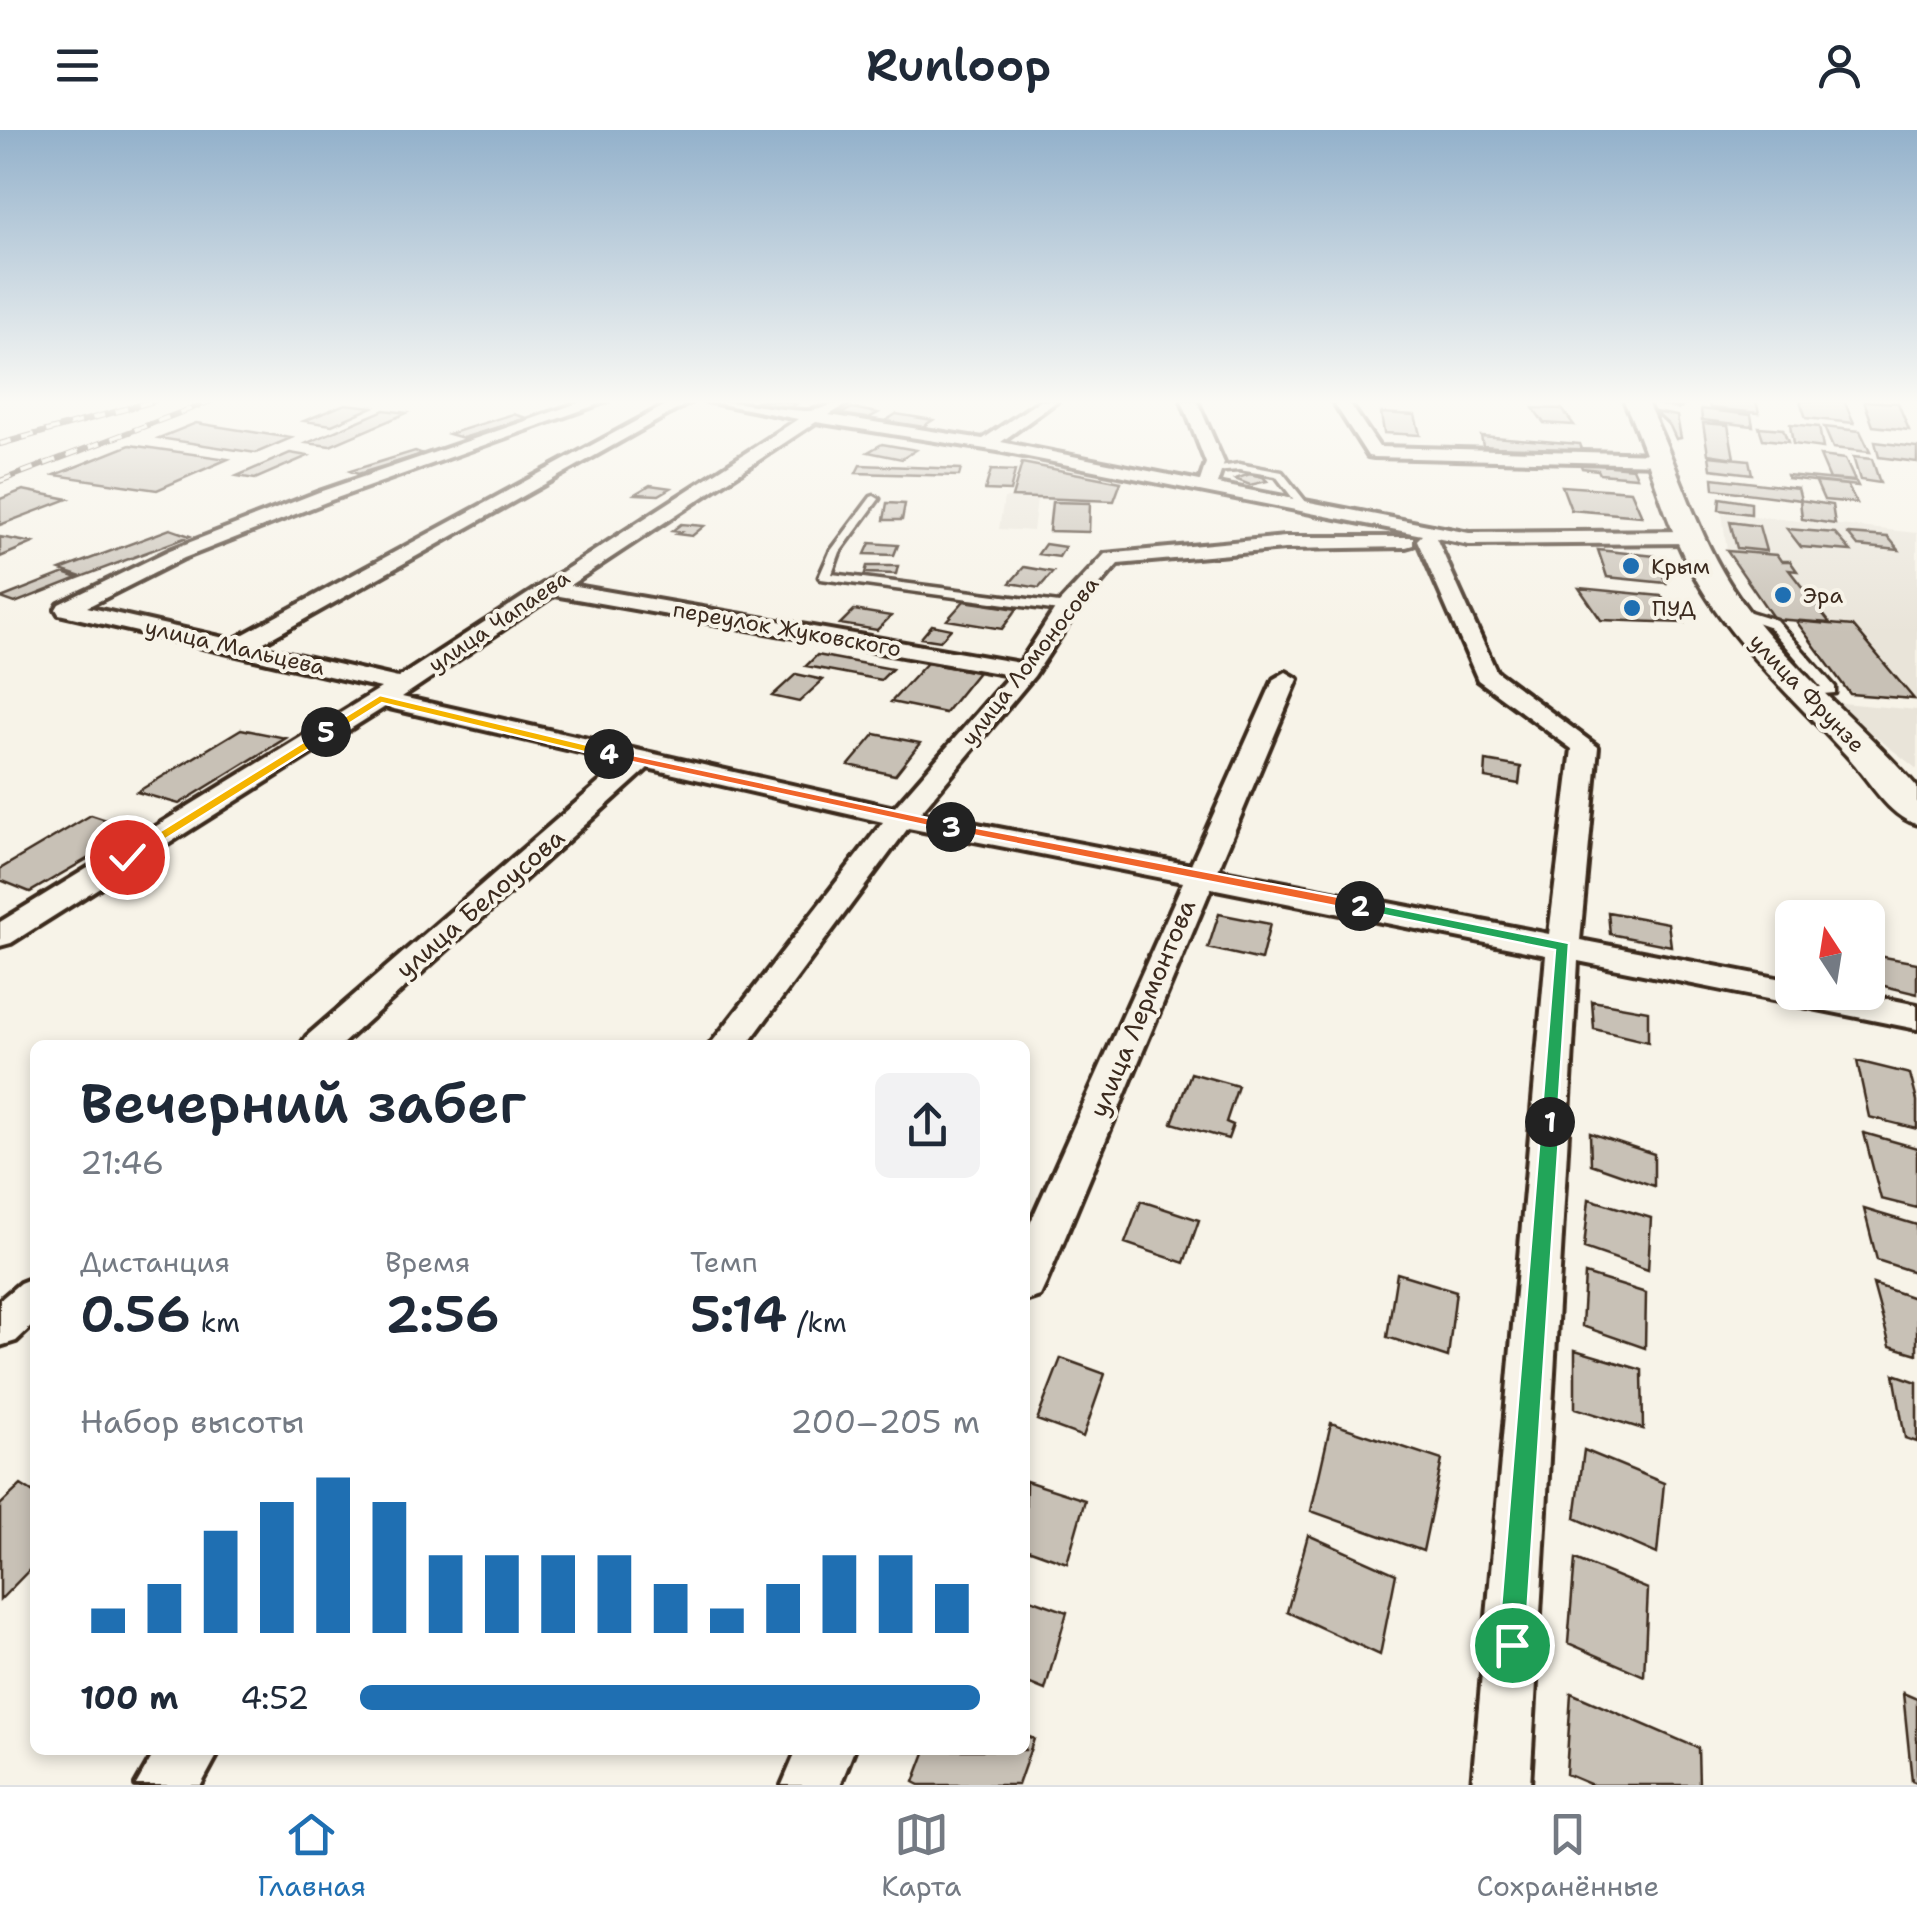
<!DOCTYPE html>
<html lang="ru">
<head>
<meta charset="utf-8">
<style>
  body { margin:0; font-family:"Shantell Sans",sans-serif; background:#f2f2f3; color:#1f2937; height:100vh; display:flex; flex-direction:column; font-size:38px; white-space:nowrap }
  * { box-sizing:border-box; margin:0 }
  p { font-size:32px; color:#747a83 }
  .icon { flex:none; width:55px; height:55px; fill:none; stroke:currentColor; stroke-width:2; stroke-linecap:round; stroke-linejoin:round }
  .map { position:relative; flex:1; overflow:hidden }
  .details { position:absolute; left:30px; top:910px; width:1000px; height:715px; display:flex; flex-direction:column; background:#fff; border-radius:15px; box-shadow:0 5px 15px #0003 }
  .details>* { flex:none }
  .needle { width:65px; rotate:348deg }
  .fabs { position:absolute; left:1775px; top:770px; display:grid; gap:20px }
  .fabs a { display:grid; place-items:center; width:110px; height:110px; border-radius:15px; background:#fff; box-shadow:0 5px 15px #0003; font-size:50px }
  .pin { position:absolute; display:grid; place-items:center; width:85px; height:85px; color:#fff; margin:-42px; border:5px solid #fff; border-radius:50%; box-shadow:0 2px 10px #0007 }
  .km { position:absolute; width:50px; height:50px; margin:-25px; border-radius:50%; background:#222; color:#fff; font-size:28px; line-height:50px; text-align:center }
  .round { display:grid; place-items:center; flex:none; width:105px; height:105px; border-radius:15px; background:#f2f2f3 }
  .head { display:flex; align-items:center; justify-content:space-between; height:170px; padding:0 50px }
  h1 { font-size:55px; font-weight:600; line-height:75px }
  .stats { display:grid; grid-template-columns:repeat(3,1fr); gap:15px; height:170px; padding:10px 50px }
  .stats div { display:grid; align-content:center }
  .stats b { font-size:50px; font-weight:600 }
  .stats small { font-size:28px; font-weight:400 }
  .stats p { font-size:28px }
  .chart { height:280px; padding:20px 50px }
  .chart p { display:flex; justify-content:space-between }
  .chart svg { width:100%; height:180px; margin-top:10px; stroke:#1f6fb2; stroke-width:6 }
  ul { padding:0 50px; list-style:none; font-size:32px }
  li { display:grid; grid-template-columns:160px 120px 1fr; align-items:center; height:75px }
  li i { height:25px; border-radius:12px; background:#1f6fb2 }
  header { display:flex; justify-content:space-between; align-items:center; height:130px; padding:0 50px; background:#fff; font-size:45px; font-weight:600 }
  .tab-bar { display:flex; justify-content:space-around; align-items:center; height:140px; border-top:2px solid #e0e1e3; background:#fff; font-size:28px; color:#747a83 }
  .tab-bar a { display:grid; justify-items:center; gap:5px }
  .tab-bar .on { color:#1f6fb2 }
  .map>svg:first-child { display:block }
  .built { fill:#e9e4d9 }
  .building { fill:#c8c1b6; stroke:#3b2a1e; stroke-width:2.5 }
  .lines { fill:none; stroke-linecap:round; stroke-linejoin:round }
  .lane-casing { stroke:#3b2a1e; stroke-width:7 }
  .street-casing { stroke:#3b2a1e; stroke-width:8 }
  .secondary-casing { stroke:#3b2a1e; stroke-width:7 }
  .lane { fill:#f7f3e8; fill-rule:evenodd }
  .street { fill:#f7f3e8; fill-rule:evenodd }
  .secondary { fill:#f7f3e8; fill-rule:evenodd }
  .rail-casing { stroke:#3b2a1e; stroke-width:6 }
  .rail { stroke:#f7f3e8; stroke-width:4; stroke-dasharray:12; stroke-linecap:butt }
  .split-1 { fill:#22a559; stroke:#fff; stroke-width:2.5 }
  .split-2 { fill:#22a559; stroke:#fff; stroke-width:2.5 }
  .split-3 { fill:#f0652b; stroke:#fff; stroke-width:2.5 }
  .split-4 { fill:#f0652b; stroke:#fff; stroke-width:2.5 }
  .split-5 { fill:#f5b400; stroke:#fff; stroke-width:2.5 }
  .split-6 { fill:#f5b400; stroke:#fff; stroke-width:2.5 }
  .poi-dot { fill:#1f6fb2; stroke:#f7f3e8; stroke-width:4 }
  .labels { text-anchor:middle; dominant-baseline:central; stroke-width:8; stroke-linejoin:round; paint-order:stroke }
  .far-poi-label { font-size:22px; fill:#3b2a1e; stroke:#f7f3e8; text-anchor:start }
  .far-street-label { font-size:22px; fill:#3b2a1e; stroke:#f7f3e8 }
  .street-label { font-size:25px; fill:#3b2a1e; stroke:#f7f3e8 }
</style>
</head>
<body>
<header><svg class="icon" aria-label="menu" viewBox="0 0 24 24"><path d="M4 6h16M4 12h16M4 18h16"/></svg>Runloop<svg class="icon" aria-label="person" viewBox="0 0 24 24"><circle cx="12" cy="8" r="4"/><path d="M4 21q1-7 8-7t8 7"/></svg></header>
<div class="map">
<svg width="1917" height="1655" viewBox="0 0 1917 1655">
  <rect width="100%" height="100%" fill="#f7f3e8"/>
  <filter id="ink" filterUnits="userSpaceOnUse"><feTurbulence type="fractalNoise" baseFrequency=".01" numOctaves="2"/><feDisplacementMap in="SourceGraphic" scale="20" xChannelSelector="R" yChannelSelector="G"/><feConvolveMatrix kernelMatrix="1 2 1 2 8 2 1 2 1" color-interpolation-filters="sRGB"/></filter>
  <g filter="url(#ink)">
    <path class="built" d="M1004 368 1037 369 1033 401 999 399Z
      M1722 383 1917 403V572L1853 496 1830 493 1789 440H1796L1790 432 1781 431 1776 425 1727 421Z
      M1831 572 1917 580V639Z"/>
    <path class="building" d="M756 271H780L796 274 785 280 750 274Z
      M1709 271H1756L1759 283 1710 278Z
      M1800 271H1844L1854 293 1806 288Z
      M1864 271 1898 273 1909 300 1873 296Z
      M345 274 373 277 332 295 304 291Z
      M852 278 878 283 863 291 837 286Z
      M1533 278 1562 279 1574 295 1544 293Z
      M1701 279 1751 285 1753 296 1702 290Z
      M384 280 407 283 330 316 307 313Z
      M1655 282 1677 286 1681 308 1676 309 1670 296Z
      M1381 283 1415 285 1420 305 1384 303Z
      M513 284 527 288 463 308 449 304Z
      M896 284 933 290 919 299 882 293Z
      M196 293 291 308 256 323 159 308Z
      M1703 293 1728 295 1734 328 1708 324Z
      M1790 294 1819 297 1823 318 1793 314Z
      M1759 297 1783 299 1788 312 1763 309Z
      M1824 297 1860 301 1870 322 1833 318Z
      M1481 306 1579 314 1583 324 1483 316Z
      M1875 312 1917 317V332L1879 327Z
      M882 314 916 320 902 329 868 322Z
      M130 315 228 329 157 360 55 345Z
      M415 321 423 324 358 344 350 341Z
      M290 323 308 326 255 349 237 346Z
      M1709 326 1749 330 1752 344 1711 339Z
      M1820 326 1845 329 1855 351 1830 349Z
      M1853 327 1872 329 1880 353 1860 350Z
      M1022 333 1121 352 1114 371 1012 367Z
      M1580 333 1633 338 1637 347 1600 344 1598 340 1582 338Z
      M860 335 961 339 959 346 856 343Z
      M991 340 1015 341 1010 361 985 360Z
      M1250 344 1263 347 1267 351 1250 355 1235 349Z
      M1787 345 1856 352 1858 356 1788 348Z
      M1713 348 1798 358 1801 370 1714 359Z
      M1816 352 1847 355 1857 373 1824 370Z
      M650 355 671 358 659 365 635 364Z
      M1562 356 1631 361 1642 386 1571 380Z
      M23 360 68 369 0 395V369Z
      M1720 368 1751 373V384L1719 380Z
      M1800 370 1832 375 1835 394 1802 389Z
      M1052 372 1090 373 1089 402 1049 401Z
      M887 373 905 374 902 390H884Z
      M1730 392 1759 396 1766 421 1737 418Z
      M681 394 704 396 692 406 677 404 681 402 672 401Z
      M170 399 190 406 81 447 60 440Z
      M1787 399 1835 403 1851 421 1801 417Z
      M1848 404 1888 407 1899 420 1858 416Z
      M0 407 33 413 0 427Z
      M870 413 898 415 894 425 865 424Z
      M1045 414 1065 417 1059 427 1038 424Z
      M1598 420 1655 426 1666 453 1607 447Z
      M1727 421 1777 425 1781 431H1790L1797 441 1789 440 1830 493 1774 489Z
      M867 436H898L896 444 865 443Z
      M1024 437 1053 442 1039 458 1010 453Z
      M64 443 78 448 15 473 1 468Z
      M1579 458 1661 466 1683 493 1601 490Z
      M964 471 1017 479 1002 499 947 490Z
      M854 480 891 486 877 500 840 494Z
      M1796 491 1853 496 1914 569 1850 564Z
      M932 495 951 499 940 511 921 508Z
      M817 525 892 539 881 550 806 536Z
      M927 533 978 542 945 583 891 572Z
      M796 544 823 550 799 572 772 566Z
      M241 599 286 608 179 674 137 662Z
      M875 604 920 613 895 645 849 635Z
      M1486 631 1521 637 1519 654 1485 648Z
      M91 685 137 700 30 762 0 750V739Z
      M1608 782 1668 793 1671 816 1610 804Z
      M1219 784 1270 794 1261 830 1208 818Z
      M1868 824 1917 833V864L1868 852Z
      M1592 871 1648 881V912L1594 899Z
      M1857 931 1910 944 1917 971V999L1869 987Z
      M1191 943 1238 956 1226 992 1233 995 1228 1009 1172 993Z
      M1590 1003 1654 1024V1056L1591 1034Z
      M1864 1003 1917 1018V1078L1881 1069Z
      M1589 1069 1651 1088 1648 1140 1584 1118Z
      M1141 1071 1199 1090 1184 1133 1125 1113Z
      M1864 1079 1917 1095V1143L1877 1130Z
      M1397 1143 1456 1161 1448 1227 1387 1207Z
      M1585 1144 1646 1163 1645 1218 1582 1196Z
      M1873 1154 1917 1169V1224L1890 1216Z
      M1575 1220 1642 1240 1643 1299 1575 1278Z
      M1061 1228 1105 1244 1083 1307 1037 1290Z
      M1894 1244 1917 1252V1312L1905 1308Z
      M1331 1293 1442 1330 1423 1421 1311 1381Z
      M1584 1320 1664 1353 1657 1424 1575 1388Z
      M1026 1351 1085 1370 1067 1433 1025 1418Z
      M21 1355 35 1364V1434L0 1470V1375Z
      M1308 1405 1396 1444 1380 1525 1287 1482Z
      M1575 1429 1648 1459 1644 1546 1568 1513Z
      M1025 1467 1067 1482 1045 1560 1025 1552Z
      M1571 1563 1698 1618 1699 1655H1592L1566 1644Z
      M1903 1563 1917 1569V1653L1912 1651Z
      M1025 1605 1034 1609 1018 1655H920L914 1652 926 1620H1025Z"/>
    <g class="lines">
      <defs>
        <path id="lane" d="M1239 334 1282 342 1310 377 1301 379 1276 346 1239 340 1213 342 1208 339Z
          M874 366 879 369 840 422 832 444 1067 474 1073 478 1067 482 821 449 819 447 830 422 871 367Z
          M1734 477 1776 490 1835 557V563L1799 566V560L1821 557 1768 496 1730 483V479Z"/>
        <path id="street" d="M584 271H607L331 370 184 428 87 477 233 510 673 271H692L257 516 398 548 798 289 706 271C740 271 771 279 805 281 819 282 835 271 852 271L829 285 983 309 1039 271H1057L1001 312 1200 351 1206 333 1182 271H1197L1224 333 1217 354 1469 403 1690 401 1700 407 1690 413 1469 415 1436 408 1496 541 1598 617 1580 810 1792 851V862H1854L1917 875V899L1578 831 1530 1655H1472L1546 825 1211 758 1046 1153 1040 1166 1025 1171V1105L1183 752 908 698 747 915H710L883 692 648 638 341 915H301L307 906 623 632 385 577 11 813 0 816V792L381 558 59 484 56 479 59 474 170 420 319 362ZM816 292 998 321 1422 405 1417 410 1478 550 1572 619 1549 804 1218 740 1298 549 1286 542 1274 549 1191 735 920 683 1034 546 1076 482 1118 434 1285 419 1406 417 1413 415V407H1285L1105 424 1059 473 1020 533 570 455ZM554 465 1010 545 894 678 402 567Z
          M1333 271H1348L1379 317 1661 324 1670 329 1661 334 1374 327 1368 326Z
          M1656 271H1686L1679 276Z
          M35 1147V1193L16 1211 0 1216V1170L20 1153Z
          M156 1620H220L201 1655H136Z
          M797 1620H854L840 1655H782Z"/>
        <path id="secondary" d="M1624 271H1646C1679 335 1696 407 1738 466 1788 538 1860 591 1917 657V694C1888 687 1868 648 1848 627 1789 563 1723 507 1685 428 1660 377 1648 322 1624 271Z"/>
      </defs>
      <use href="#lane" class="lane-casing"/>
      <use href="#street" class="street-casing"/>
      <use href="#secondary" class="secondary-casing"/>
      <use href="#lane" class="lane"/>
      <use href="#street" class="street"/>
      <use href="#secondary" class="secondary"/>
      <defs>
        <path id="rail" d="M0 314 154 271
          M0 351 211 271"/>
      </defs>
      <use href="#rail" class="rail-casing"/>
      <use href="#rail" class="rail"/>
    </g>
  </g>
  <linearGradient id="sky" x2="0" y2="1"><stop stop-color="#93b1cb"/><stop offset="0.54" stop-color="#fbfaf5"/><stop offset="1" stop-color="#fbfaf5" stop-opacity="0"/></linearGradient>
  <rect width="1917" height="503" fill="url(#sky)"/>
  <path class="split-1" d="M1550 984 1560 992 1525 1515 1521 1525 1512 1529 1502 1525 1498 1515 1541 992Z"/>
  <path class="split-2" d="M1360 771 1569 813 1557 997 1550 999 1541 992 1555 820 1354 779 1352 776Z"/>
  <path class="split-3" d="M951 693 1360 771 1367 776 1360 781 946 700 944 697Z"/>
  <path class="split-4" d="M609 620 951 693 958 697 951 701 604 626V621Z"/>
  <path class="split-5" d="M380 565 613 621 615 624 609 628 382 573 331 605 320 602Z"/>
  <path class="split-6" d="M326 598 333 602 331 605 132 730 119 727Z"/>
  <g class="poi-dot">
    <circle cx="1631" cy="436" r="10"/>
    <circle cx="1783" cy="465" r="10"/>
    <circle cx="1632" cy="478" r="10"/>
  </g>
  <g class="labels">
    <g class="far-poi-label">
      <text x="1651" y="436">Крым</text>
      <text x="1803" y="465">Эра</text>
      <text x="1652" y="478">ПУД</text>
    </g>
    <g class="far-street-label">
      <text transform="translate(499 491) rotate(-34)">улица Чапаева</text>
      <text transform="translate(787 499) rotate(10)">переулок Жуковского</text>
      <text transform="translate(235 517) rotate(13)">улица Мальцева</text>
      <text transform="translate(1030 531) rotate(-52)">улица Ломоносова</text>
      <text transform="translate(1807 563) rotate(46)">улица Фрунзе</text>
    </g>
    <g class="street-label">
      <text transform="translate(480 773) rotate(-41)">улица Белоусова</text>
      <text transform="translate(1142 878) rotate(-67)">улица Лермонтова</text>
    </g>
  </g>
</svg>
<div class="fabs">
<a><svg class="needle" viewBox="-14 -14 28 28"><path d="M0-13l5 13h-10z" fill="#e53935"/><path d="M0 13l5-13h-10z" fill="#747a83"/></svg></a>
</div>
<div class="pin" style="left:1512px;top:1515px;background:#1e9e55"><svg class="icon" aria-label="arrive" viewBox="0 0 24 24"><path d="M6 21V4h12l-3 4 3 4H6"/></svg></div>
<div class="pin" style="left:127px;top:727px;background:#d93025"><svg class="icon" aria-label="check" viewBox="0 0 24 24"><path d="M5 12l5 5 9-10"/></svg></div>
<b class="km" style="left:1550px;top:992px">1</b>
<b class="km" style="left:1360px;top:776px">2</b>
<b class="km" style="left:951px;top:697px">3</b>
<b class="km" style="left:609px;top:624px">4</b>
<b class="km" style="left:326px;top:602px">5</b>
<section class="details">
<div class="head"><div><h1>Вечерний забег</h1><p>21:46</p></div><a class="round"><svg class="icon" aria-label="share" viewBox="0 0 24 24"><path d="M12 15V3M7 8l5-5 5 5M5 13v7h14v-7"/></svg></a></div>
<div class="stats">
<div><p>Дистанция</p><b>0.56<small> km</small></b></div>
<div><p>Время</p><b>2:56</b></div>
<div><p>Темп</p><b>5:14<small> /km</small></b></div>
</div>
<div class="chart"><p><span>Набор высоты</span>200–205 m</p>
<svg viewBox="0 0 160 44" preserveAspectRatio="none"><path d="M5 44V38M15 44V32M25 44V19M35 44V12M45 44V6M55 44V12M65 44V25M75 44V25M85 44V25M95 44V25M105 44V32M115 44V38M125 44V32M135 44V25M145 44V25M155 44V32"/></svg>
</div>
<ul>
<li><b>100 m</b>4:52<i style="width:100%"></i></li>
</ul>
</section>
</div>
<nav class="tab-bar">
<a class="on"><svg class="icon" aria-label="home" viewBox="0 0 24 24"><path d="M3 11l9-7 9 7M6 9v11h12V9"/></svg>Главная</a>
<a><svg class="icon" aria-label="map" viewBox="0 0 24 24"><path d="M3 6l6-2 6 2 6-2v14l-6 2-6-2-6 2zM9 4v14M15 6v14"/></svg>Карта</a>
<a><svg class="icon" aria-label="saved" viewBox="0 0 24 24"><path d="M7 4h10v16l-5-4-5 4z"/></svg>Сохранённые</a>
</nav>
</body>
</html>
